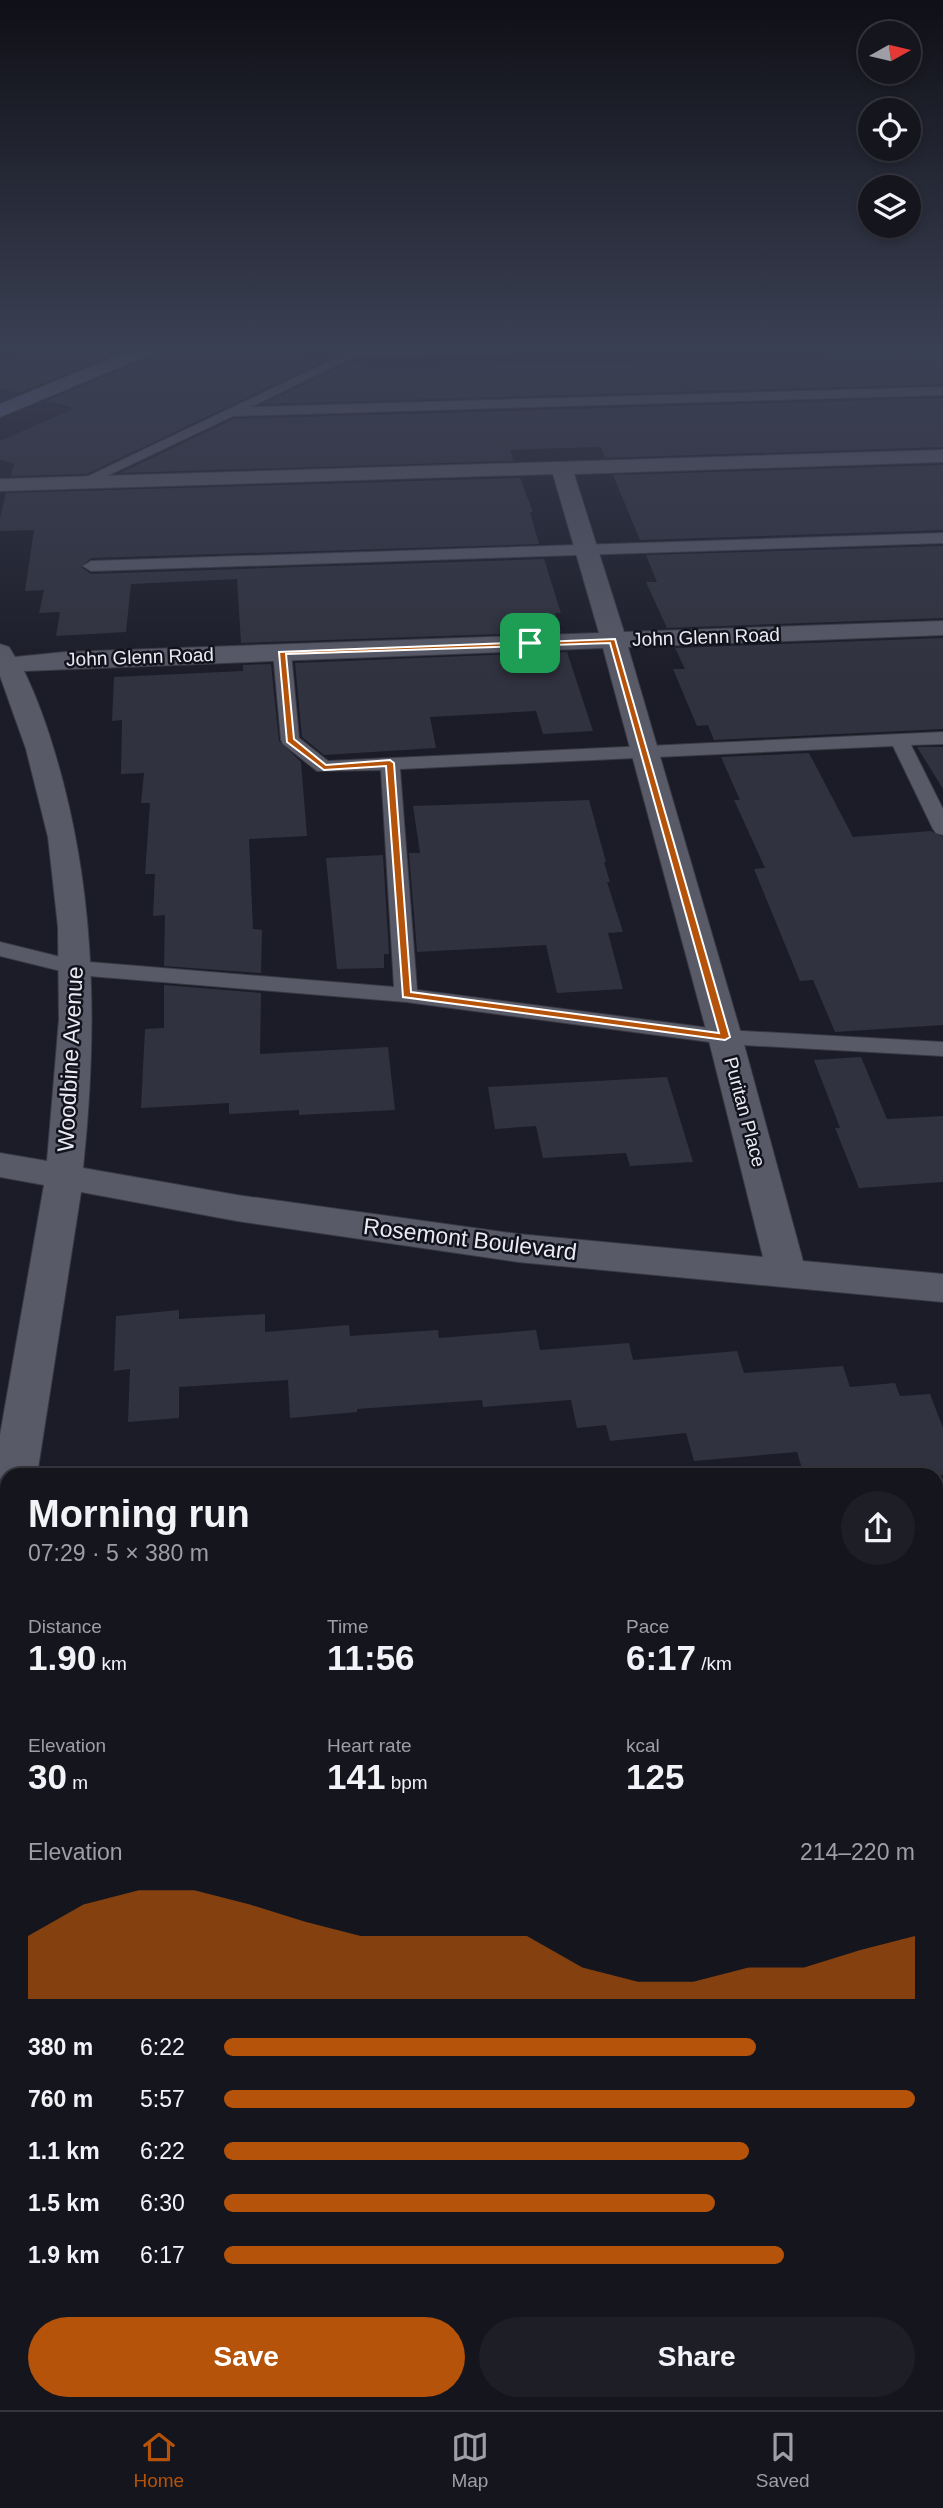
<!DOCTYPE html>
<html lang="en">
<head>
<meta charset="utf-8">
<style>
  body { margin:0; font-family:Arial,sans-serif; background:#1e1e27; color:#f1f3f6; height:100vh; display:flex; flex-direction:column; font-size:26px; white-space:nowrap }
  * { box-sizing:border-box; margin:0 }
  p { font-size:23px; color:#9d9fa4 }
  .icon { flex:none; width:38px; height:38px; fill:none; stroke:currentColor; stroke-width:2; stroke-linecap:round; stroke-linejoin:round }
  .map { position:relative; flex:1; overflow:hidden }
  .sheet { position:absolute; left:0px; top:1468px; width:943px; height:943px; display:flex; flex-direction:column; background:#15151e; border-radius:21px 21px 0 0; box-shadow:0 4px 10px #0003,0 0 0 2px #34343c }
  .sheet>* { flex:none }
  .needle { width:46px; rotate:82deg }
  .buttons { position:absolute; left:858px; top:21px; display:grid; gap:14px }
  .buttons a { display:grid; place-items:center; width:63px; height:63px; border-radius:50%; background:#15151e; box-shadow:0 4px 10px #0003,0 0 0 2px #34343c; font-size:35px }
  .pin { position:absolute; display:grid; place-items:center; width:60px; height:60px; color:#fff; margin:-30px; border-radius:14px; box-shadow:0 4px 10px #0006 }
  .round { display:grid; place-items:center; flex:none; width:74px; height:74px; border-radius:37px; background:#1e1e27 }
  .headline { display:flex; align-items:center; justify-content:space-between; height:119px; padding:0 28px }
  h1 { font-size:38px; font-weight:700; line-height:52px }
  .figures { display:grid; grid-template-columns:repeat(3,1fr); gap:10px; height:119px; padding:7px 28px }
  .figures div { display:grid; align-content:center }
  .figures b { font-size:35px; font-weight:700 }
  .figures small { font-size:19px; font-weight:400 }
  .figures p { font-size:19px }
  .chart { height:196px; padding:14px 28px }
  .chart p { display:flex; justify-content:space-between }
  .chart svg { width:100%; height:126px; margin-top:7px; fill:#b45309; opacity:.7 }
  .button { display:flex; gap:14px; margin-top:auto; padding:14px 28px }
  .button a { flex:1; height:80px; border-radius:42px; background:#b45309; color:#fff; font-size:28px; font-weight:700; line-height:80px; text-align:center }
  .button a+a { background:#1e1e27; color:#f1f3f6 }
  ul { padding:0 28px; list-style:none; font-size:23px }
  li { display:grid; grid-template-columns:112px 84px 1fr; align-items:center; height:52px }
  li i { height:18px; border-radius:9px; background:#b45309 }
  .dock { display:flex; justify-content:space-around; align-items:center; height:98px; border-top:2px solid #34343c; background:#15151e; font-size:19px; color:#9d9fa4 }
  .dock a { display:grid; justify-items:center; gap:4px }
  .dock .selected { color:#b45309 }
  .map>svg:first-child { display:block }
  .building { fill:#31323f }
  .lines { fill:none; stroke-linecap:round; stroke-linejoin:round }
  .lane-casing { stroke:#383943; stroke-width:2 }
  .street-casing { stroke:#383943; stroke-width:2 }
  .secondary-casing { stroke:#383943; stroke-width:2 }
  .lane { fill:#595a68; fill-rule:evenodd }
  .street { fill:#595a68; fill-rule:evenodd }
  .secondary { fill:#67678c; fill-rule:evenodd }
  .route { fill:#b45309; stroke:#fff; stroke-width:2; fill-rule:evenodd }
  .labels { text-anchor:middle; dominant-baseline:central; stroke-width:5; stroke-linejoin:round; paint-order:stroke }
  .far-street-label { font-size:19px; fill:#e9eaf3; stroke:#13131e }
  .street-label { font-size:23px; fill:#e9eaf3; stroke:#13131e }
</style>
</head>
<body>
<div class="map">
<svg width="943" height="2410" viewBox="0 0 943 2410">
  <rect width="100%" height="100%" fill="#1c1c28"/>
  <path class="building" d="M42 345H137L19 393 0 388V362Z
    M170 345H253L328 359 87 474 11 476 14 463 0 460V441L75 408 46 401 165 351Z
    M895 352 897 354 943 353V384L263 404 348 363 382 369 438 368V365L609 364 700 360 699 357Z
    M943 398V447L605 458 601 447 566 448 510 450 514 461 120 473 234 419Z
    M943 465V530L640 540 613 475Z
    M520 478 533 512H530L539 544 91 558 81 567 91 574 544 559 561 613H555L561 632 241 643 237 579 131 584 126 632 56 636 60 612 39 613 44 590 25 591 34 530 0 531V518L6 493Z
    M943 546V618L667 628 646 582H657L646 555Z
    M943 638V729L714 740 708 725 697 726 673 669H685L675 648Z
    M567 652 593 731 543 734 536 711 430 717 436 748 324 755 302 737 295 663Z
    M271 664 279 741 301 762 307 836 249 839 253 929 262 930 261 973 164 966 165 915 153 916 155 874H145L150 803H141L144 773 121 774 122 720 112 721 114 677 243 671V665Z
    M917 747H943V789Z
    M809 753 853 837 931 831 943 837V1025L835 1032 813 980 800 981 754 869 765 868 734 800H740L721 757Z
    M589 800 606 862H604L610 882H607L623 932 608 933 623 989 557 993 546 945 417 952 409 853H420L413 806Z
    M383 855 389 954H384V968L337 969 326 858Z
    M164 985 261 993 260 1054 388 1047 395 1110 299 1115V1110L229 1114V1103L141 1108 145 1029 164 1028Z
    M861 1057 887 1119 943 1116V1182L859 1188 835 1128H840L814 1060Z
    M667 1077 693 1162 630 1166 626 1153 543 1158 536 1126 495 1129 488 1087Z
    M179 1310V1319L265 1314V1332L349 1325 350 1336 438 1330 439 1338 536 1330 540 1350 629 1343 633 1360 737 1351 744 1373 843 1366 850 1387 895 1383 900 1396 930 1394 943 1428V1475H890L888 1471 804 1475 797 1452 694 1461 686 1433 610 1441 606 1425 577 1428 571 1400 483 1407 482 1400 357 1409V1412L290 1418 288 1380 179 1387V1418L128 1422 130 1369 114 1371 116 1316Z"/>
  <g class="lines">
    <defs>
      <path id="lane" d="M363 345H378L251 407 943 387V395L233 416 88 485H78L76 482Z
        M943 533V543L91 571 83 566 91 561Z
        M282 647 291 652 299 738 328 761 943 732V744L911 745 943 809V835L936 833 933 829 893 746 400 769 417 990 725 1030 943 1042V1056L725 1044 406 1002 77 975 0 956V942L77 961 394 987 381 770 317 771 283 744 281 740 273 652Z
        M936 1729H943V1761H936Z
        M462 2404H508L509 2410H463Z"/>
      <path id="street" d="M306 345H615L606 350 357 356 315 350Z
        M943 450V462L574 474 624 632 943 621V635L628 647 742 1037 803 1261 943 1274V1302L518 1262 237 1221 81 1192 37 1475H7V1490L0 1488V1435L44 1185 0 1177V1153L47 1161 59 1019 58 927 48 837 26 749 0 676V644L9 647 15 657 64 652 599 633 553 474 0 491V479ZM603 648 708 1037 763 1257 518 1234 237 1195 83 1168C97 1037 96 909 63 782 53 744 41 706 24 671Z
        M7 1507V1588L0 1590V1509Z"/>
      <path id="secondary" d="M143 345H167L164 349 0 417V404Z"/>
    </defs>
    <use href="#lane" class="lane-casing"/>
    <use href="#street" class="street-casing"/>
    <use href="#secondary" class="secondary-casing"/>
    <use href="#lane" class="lane"/>
    <use href="#street" class="street"/>
    <use href="#secondary" class="secondary"/>
  </g>
  <linearGradient id="sky" x2="0" y2="1"><stop stop-color="#0f0f16"/><stop offset="0.51" stop-color="#3a4053"/><stop offset="1" stop-color="#3a4053" stop-opacity="0"/></linearGradient>
  <rect width="943" height="682" fill="url(#sky)"/>
  <path class="route" d="M615 639 730 1037 725 1040 403 997 386 766 324 770 287 742 279 652ZM610 643 719 1033 411 992 394 763 390 760 326 765 294 739 286 654Z"/>
  <g class="labels">
    <g class="far-street-label">
      <text transform="translate(706 637) rotate(-2)">John Glenn Road</text>
      <text transform="translate(140 657) rotate(-2)">John Glenn Road</text>
      <text transform="translate(745 1112) rotate(75)">Puritan Place</text>
    </g>
    <g class="street-label">
      <text transform="translate(70 1059) rotate(-87)">Woodbine Avenue</text>
      <text transform="translate(470 1239) rotate(7)">Rosemont Boulevard</text>
    </g>
  </g>
</svg>
<div class="buttons">
<a><svg class="needle" viewBox="-14 -14 28 28"><path d="M0-13l5 13h-10z" fill="#e53935"/><path d="M0 13l5-13h-10z" fill="#9d9fa4"/></svg></a>
<a><svg class="icon" aria-label="locate" viewBox="0 0 24 24"><circle cx="12" cy="12" r="6"/><path d="M12 2v4M12 18v4M2 12h4M18 12h4"/></svg></a>
<a><svg class="icon" aria-label="layers" viewBox="0 0 24 24"><path d="M12 4l9 5-9 5-9-5zM3 14l9 5 9-5"/></svg></a>
</div>
<div class="pin" style="left:530px;top:643px;background:#1e9e55"><svg class="icon" aria-label="arrive" viewBox="0 0 24 24"><path d="M6 21V4h12l-3 4 3 4H6"/></svg></div>
<section class="sheet">
<div class="headline"><div><h1>Morning run</h1><p>07:29 · 5 × 380 m</p></div><a class="round"><svg class="icon" aria-label="share" viewBox="0 0 24 24"><path d="M12 15V3M7 8l5-5 5 5M5 13v7h14v-7"/></svg></a></div>
<div class="figures">
<div><p>Distance</p><b>1.90<small> km</small></b></div>
<div><p>Time</p><b>11:56</b></div>
<div><p>Pace</p><b>6:17<small> /km</small></b></div>
</div>
<div class="figures">
<div><p>Elevation</p><b>30<small> m</small></b></div>
<div><p>Heart rate</p><b>141<small> bpm</small></b></div>
<div><p>kcal</p><b>125</b></div>
</div>
<div class="chart"><p><span>Elevation</span>214–220 m</p>
<svg viewBox="0 0 160 44" preserveAspectRatio="none"><path d="M0 44V22L10 11L20 6L30 6L40 11L50 17L60 22L70 22L80 22L90 22L100 33L110 38L120 38L130 33L140 33L150 27L160 22V44z"/></svg>
</div>
<ul>
<li><b>380 m</b>6:22<i style="width:77%"></i></li>
<li><b>760 m</b>5:57<i style="width:100%"></i></li>
<li><b>1.1 km</b>6:22<i style="width:76%"></i></li>
<li><b>1.5 km</b>6:30<i style="width:71%"></i></li>
<li><b>1.9 km</b>6:17<i style="width:81%"></i></li>
</ul>
<div class="button"><a>Save</a><a>Share</a></div>
</section>
</div>
<nav class="dock">
<a class="selected"><svg class="icon" aria-label="home" viewBox="0 0 24 24"><path d="M3 11l9-7 9 7M6 9v11h12V9"/></svg>Home</a>
<a><svg class="icon" aria-label="map" viewBox="0 0 24 24"><path d="M3 6l6-2 6 2 6-2v14l-6 2-6-2-6 2zM9 4v14M15 6v14"/></svg>Map</a>
<a><svg class="icon" aria-label="saved" viewBox="0 0 24 24"><path d="M7 4h10v16l-5-4-5 4z"/></svg>Saved</a>
</nav>
</body>
</html>
